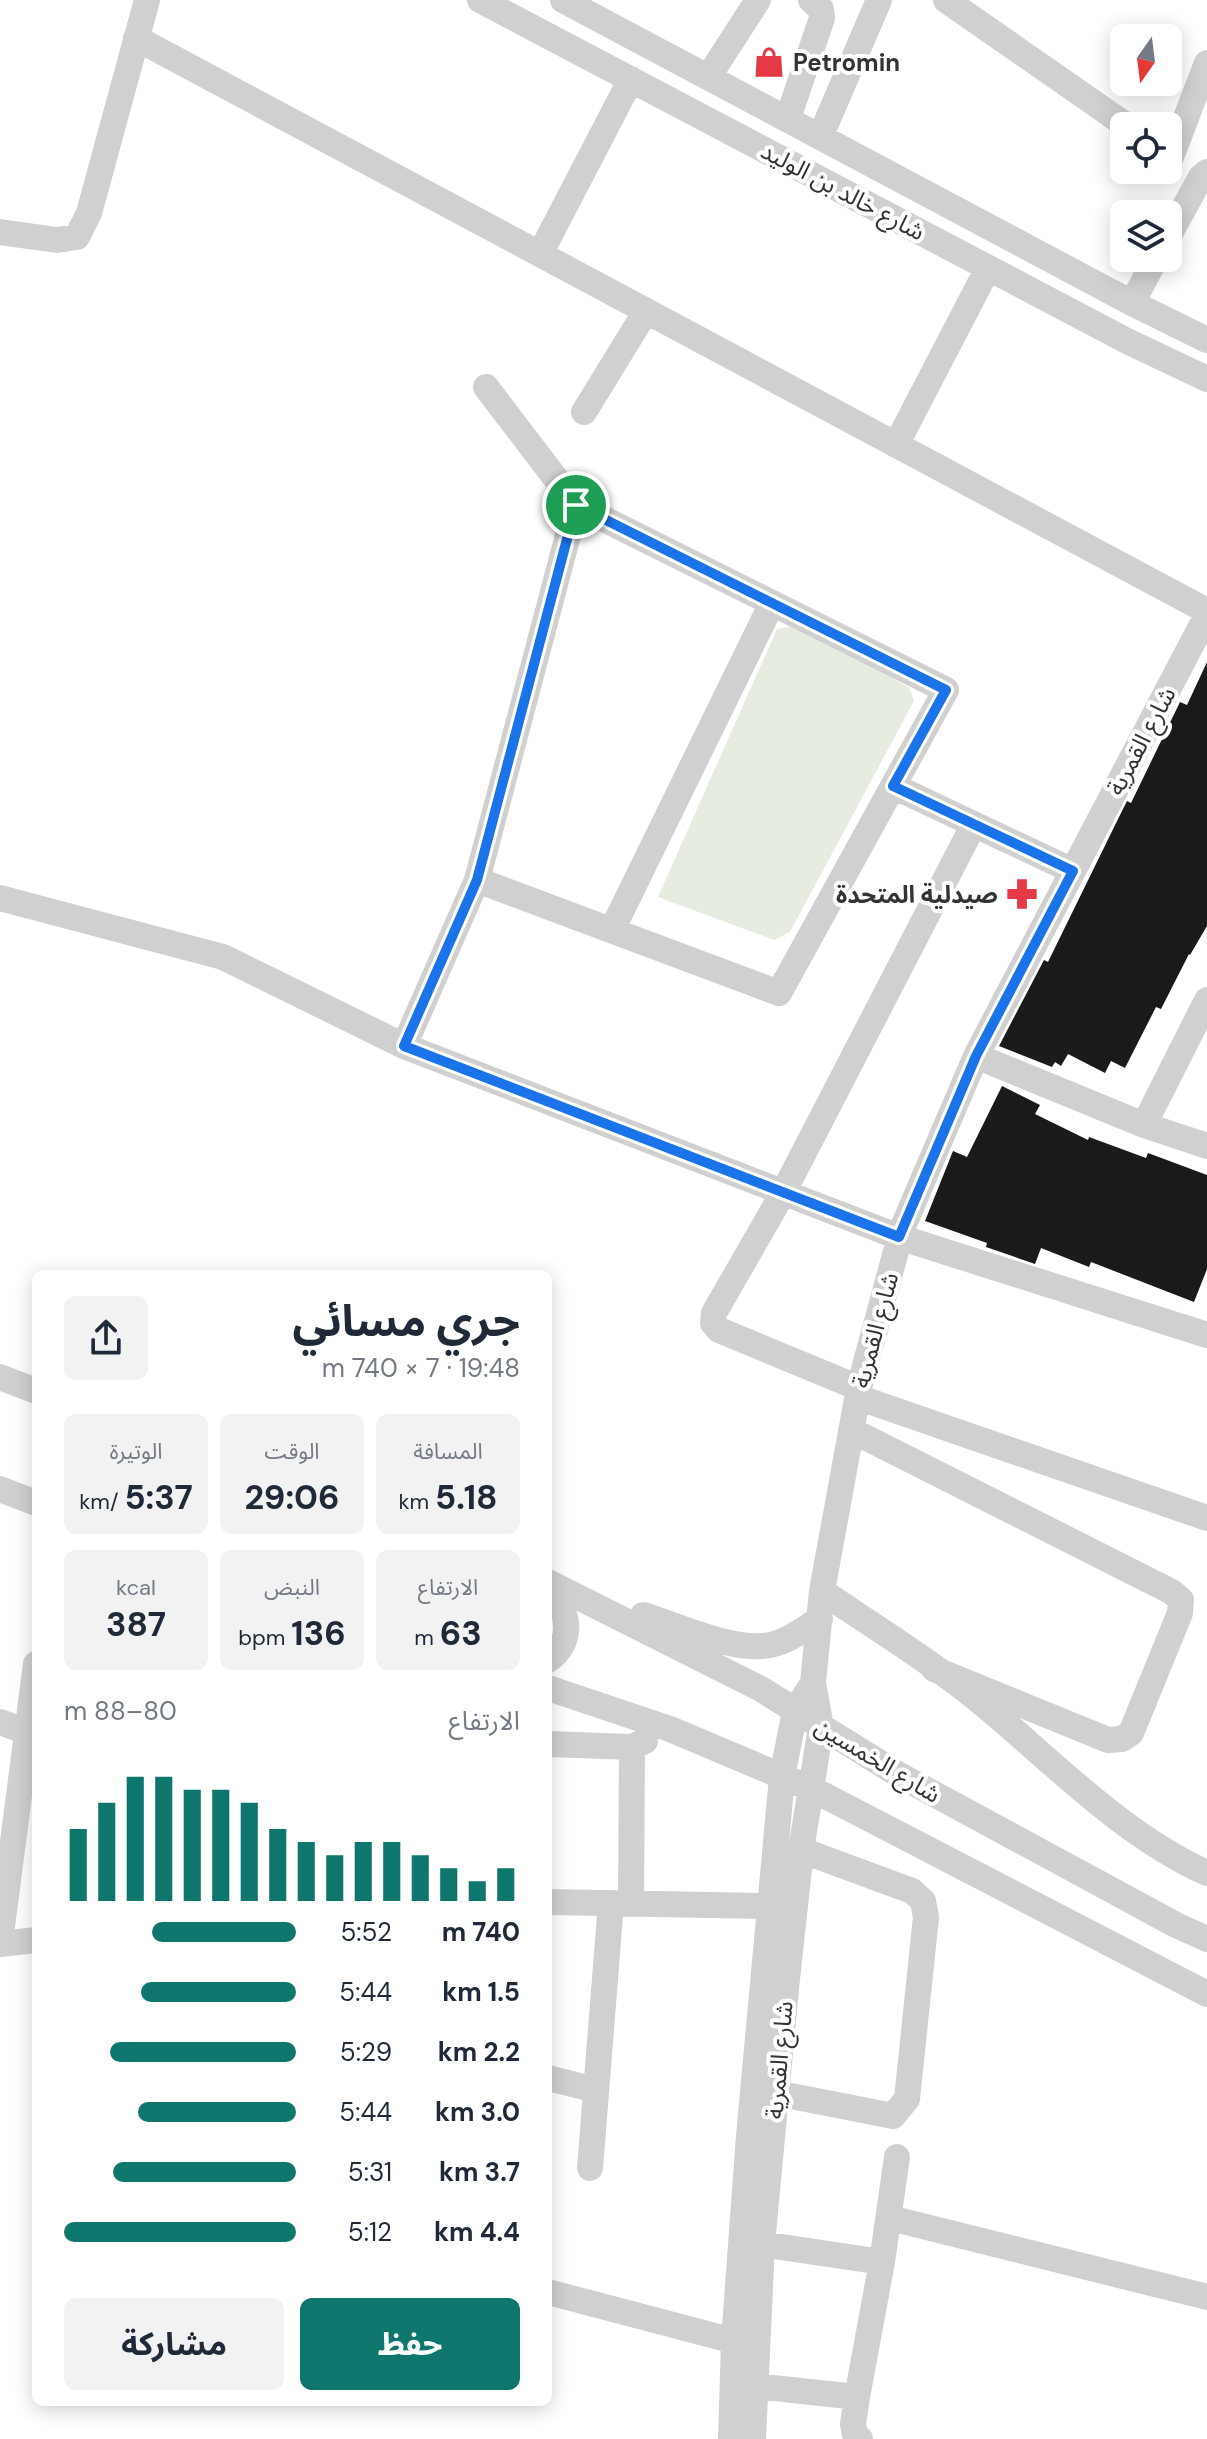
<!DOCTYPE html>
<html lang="ar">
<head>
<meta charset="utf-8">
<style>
  body { margin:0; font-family:"DM Sans","Noto Sans Arabic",sans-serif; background:#f2f2f3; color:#1f2937; direction:rtl; height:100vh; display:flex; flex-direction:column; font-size:30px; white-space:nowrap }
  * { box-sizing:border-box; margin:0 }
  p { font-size:26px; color:#747a83 }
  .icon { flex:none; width:44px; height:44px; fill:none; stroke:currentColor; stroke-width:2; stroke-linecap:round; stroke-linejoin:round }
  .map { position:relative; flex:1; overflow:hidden; direction:ltr }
  .sheet { position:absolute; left:32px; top:1270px; width:520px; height:1136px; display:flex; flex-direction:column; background:#fff; border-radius:12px; box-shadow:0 4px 20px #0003; direction:rtl }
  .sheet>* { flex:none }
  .needle { width:52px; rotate:194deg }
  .buttons { position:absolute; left:1110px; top:24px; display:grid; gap:16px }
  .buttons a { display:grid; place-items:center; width:72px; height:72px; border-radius:12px; background:#fff; box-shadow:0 4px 20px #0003; font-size:40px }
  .pin { position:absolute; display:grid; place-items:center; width:68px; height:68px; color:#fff; margin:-34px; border:4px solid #fff; border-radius:50%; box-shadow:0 2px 8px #0007 }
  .round { display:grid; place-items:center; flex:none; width:84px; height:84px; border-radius:12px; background:#f2f2f3 }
  .head { display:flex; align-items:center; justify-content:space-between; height:136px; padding:0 32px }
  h1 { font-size:44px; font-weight:700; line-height:60px }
  .metrics { display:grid; grid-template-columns:repeat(3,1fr); gap:12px; height:136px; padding:8px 32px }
  .metrics div { display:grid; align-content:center; border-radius:12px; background:#f2f2f3; text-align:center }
  .metrics b { font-size:34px; font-weight:700 }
  .metrics small { font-size:22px; font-weight:400 }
  .metrics p { font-size:22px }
  .chart { height:224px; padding:16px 32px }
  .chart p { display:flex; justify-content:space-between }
  .chart svg { width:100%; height:144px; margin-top:8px; stroke:#0f766e; stroke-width:6 }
  .cta { display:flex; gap:16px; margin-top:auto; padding:16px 32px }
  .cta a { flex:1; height:92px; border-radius:12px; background:#0f766e; color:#fff; font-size:32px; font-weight:700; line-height:92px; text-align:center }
  .cta a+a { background:#f2f2f3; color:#1f2937 }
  ul { padding:0 32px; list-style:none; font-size:26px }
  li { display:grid; grid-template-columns:128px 96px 1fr; align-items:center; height:60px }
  li i { height:20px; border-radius:10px; background:#0f766e }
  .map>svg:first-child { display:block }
  .green { fill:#e6ecdf }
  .building { fill:#1a1a1a }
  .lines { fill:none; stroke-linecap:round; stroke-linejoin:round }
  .minor { stroke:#d0d0d0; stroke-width:26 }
  .route-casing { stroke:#fff; stroke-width:16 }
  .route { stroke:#1a73e8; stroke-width:10 }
  .labels { text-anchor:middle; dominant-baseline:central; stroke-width:8; stroke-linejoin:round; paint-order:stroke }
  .poi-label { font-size:24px; font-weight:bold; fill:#333; stroke:#fff; text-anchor:start }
  .street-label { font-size:24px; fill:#333; stroke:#fff }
</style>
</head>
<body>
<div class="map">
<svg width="1207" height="2439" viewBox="0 0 1207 2439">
  <rect width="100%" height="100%" fill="#fff"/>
  <path class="green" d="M801 624 909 688 914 701 790 932 774 940 658 897 777 629Z"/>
  <path class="building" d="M1207 662V926L1190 955 1189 954 1161 1009 1156 1007 1125 1068 1111 1061 1105 1073 1068 1054 1061 1066 1055 1062 1052 1067 999 1046 1044 960 1048 962 1118 819 1127 801 1131 803 1180 702 1187 705Z
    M1002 1086 1040 1105 1035 1114 1088 1140 1089 1137 1146 1158 1148 1153 1207 1175V1269L1194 1302 1091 1262 1089 1267 1041 1248 1035 1264 986 1247 987 1243 925 1221 953 1151 967 1157Z"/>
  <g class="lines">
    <path class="minor" d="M480 0 1127 341 1207 379
      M563 0 1132 303 1207 340
      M946 0 1127 126
      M136 38 1207 611
      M709 76 758 0
      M788 118 822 18 821 9 811 0
      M821 135 879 0
      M1171 157 1207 63
      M0 232 57 240 77 237 89 213 147 0
      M1168 237 1201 177 1207 172
      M540 254 631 79
      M1132 303 1156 258
      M584 412 646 311
      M896 445 988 268
      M893 786 1073 871
      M477 880 779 993 946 690 576 505
      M0 898 223 957 404 1046 899 1237 1207 1335
      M612 930 772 603
      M404 1046 477 880 576 505 486 387
      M976 1056 1144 1125 1207 1146
      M1144 1125 1207 1000
      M0 1377 36 1391
      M859 1388 719 1330 713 1323 714 1313 783 1193 974 824
      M857 1397 1207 1518
      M851 1430 1172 1592 1181 1600 1180 1613 1131 1733 1122 1739 1108 1740 934 1669
      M0 1489 36 1503
      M548 1582 761 1689 901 1776 1176 1925 1207 1939
      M822 1591C872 1626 926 1658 973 1696 1048 1756 1118 1833 1207 1873
      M548 1596C573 1611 572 1644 548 1660
      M643 1615C678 1626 734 1652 770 1645 789 1641 804 1629 820 1619
      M548 1688 670 1729 812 1789 1207 1994
      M0 1722 27 1732
      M548 1744 632 1747 645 1741
      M548 1902 769 1906
      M631 1904 632 1747
      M0 1942 36 1664
      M0 1944 36 1940
      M548 2078 596 2090
      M776 2093 893 2116 907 2099 926 1917 923 1901 912 1891 801 1850
      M590 2168 611 1903
      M890 2218 1207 2297
      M762 2244 882 2262 897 2157
      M548 2292 734 2341
      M755 2386 857 2397
      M731 2439 734 2341 749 2136 782 1777 795 1711 813 1683
      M753 2439 762 2244 786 1988 801 1850 821 1727 813 1683 822 1591 859 1388 902 1229 976 1056 1207 615
      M860 2439 855 2434 853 2424 857 2397 882 2262"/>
  </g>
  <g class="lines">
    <defs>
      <path id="route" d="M576 505 946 690 893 786 1073 871 976 1056 899 1237 404 1046 477 880Z"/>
    </defs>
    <use href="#route" class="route-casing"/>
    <use href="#route" class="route"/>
  </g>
  <defs>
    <symbol id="shop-bare" viewBox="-9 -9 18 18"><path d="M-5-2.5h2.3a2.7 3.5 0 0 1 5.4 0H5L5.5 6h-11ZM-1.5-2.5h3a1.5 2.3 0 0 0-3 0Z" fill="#e63946" stroke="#fff" stroke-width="2.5" paint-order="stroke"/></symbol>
    <symbol id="pharmacy-bare" viewBox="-9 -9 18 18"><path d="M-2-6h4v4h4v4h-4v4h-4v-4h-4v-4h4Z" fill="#e63946" stroke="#fff" stroke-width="2.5" paint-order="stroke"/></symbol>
  </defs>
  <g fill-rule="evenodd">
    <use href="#shop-bare" x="747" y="40" width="44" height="44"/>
    <use href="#pharmacy-bare" x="1000" y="872" width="44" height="44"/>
  </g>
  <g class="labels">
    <g class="poi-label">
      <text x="793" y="62">Petromin</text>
      <text x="998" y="894" text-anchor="end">صيدلية المتحدة</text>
    </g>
    <g class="street-label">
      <text transform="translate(843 191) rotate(28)">شارع خالد بن الوليد</text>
      <text transform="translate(1141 741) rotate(-62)">شارع القمرية</text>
      <text transform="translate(875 1330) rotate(-75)">شارع القمرية</text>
      <text transform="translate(878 1760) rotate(31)">شارع الخمسين</text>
      <text transform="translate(779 2060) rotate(-85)">شارع القمرية</text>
    </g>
  </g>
</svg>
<div class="buttons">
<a><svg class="needle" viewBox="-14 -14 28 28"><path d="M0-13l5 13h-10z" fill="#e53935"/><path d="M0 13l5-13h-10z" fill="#747a83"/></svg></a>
<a><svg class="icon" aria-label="locate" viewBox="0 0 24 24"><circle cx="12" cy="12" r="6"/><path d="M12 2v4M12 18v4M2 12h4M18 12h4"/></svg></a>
<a><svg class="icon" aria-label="layers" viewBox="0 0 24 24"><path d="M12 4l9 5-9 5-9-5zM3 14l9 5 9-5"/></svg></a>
</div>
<div class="pin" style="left:576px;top:505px;background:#1e9e55"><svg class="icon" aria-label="arrive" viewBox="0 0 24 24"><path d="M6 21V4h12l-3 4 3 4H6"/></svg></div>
<section class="sheet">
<div class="head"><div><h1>جري مسائي</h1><p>19:48 · 7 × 740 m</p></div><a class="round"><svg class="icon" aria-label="share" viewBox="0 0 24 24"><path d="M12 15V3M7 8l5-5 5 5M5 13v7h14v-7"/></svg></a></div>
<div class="metrics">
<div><p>المسافة</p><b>5.18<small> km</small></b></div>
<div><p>الوقت</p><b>29:06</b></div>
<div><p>الوتيرة</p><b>5:37<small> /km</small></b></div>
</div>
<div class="metrics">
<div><p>الارتفاع</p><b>63<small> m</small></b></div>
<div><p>النبض</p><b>136<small> bpm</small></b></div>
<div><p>kcal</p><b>387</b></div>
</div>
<div class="chart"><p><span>الارتفاع</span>80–88 m</p>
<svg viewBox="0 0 160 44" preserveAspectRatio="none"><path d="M5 44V22M15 44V14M25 44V6M35 44V6M45 44V10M55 44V10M65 44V14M75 44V22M85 44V26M95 44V30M105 44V26M115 44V26M125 44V30M135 44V34M145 44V38M155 44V34"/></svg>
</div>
<ul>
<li><b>740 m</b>5:52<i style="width:62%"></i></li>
<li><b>1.5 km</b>5:44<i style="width:67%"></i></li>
<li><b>2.2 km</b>5:29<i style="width:80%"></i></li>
<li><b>3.0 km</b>5:44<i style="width:68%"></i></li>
<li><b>3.7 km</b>5:31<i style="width:79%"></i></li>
<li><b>4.4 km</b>5:12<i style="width:100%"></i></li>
</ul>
<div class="cta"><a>حفظ</a><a>مشاركة</a></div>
</section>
</div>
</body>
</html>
